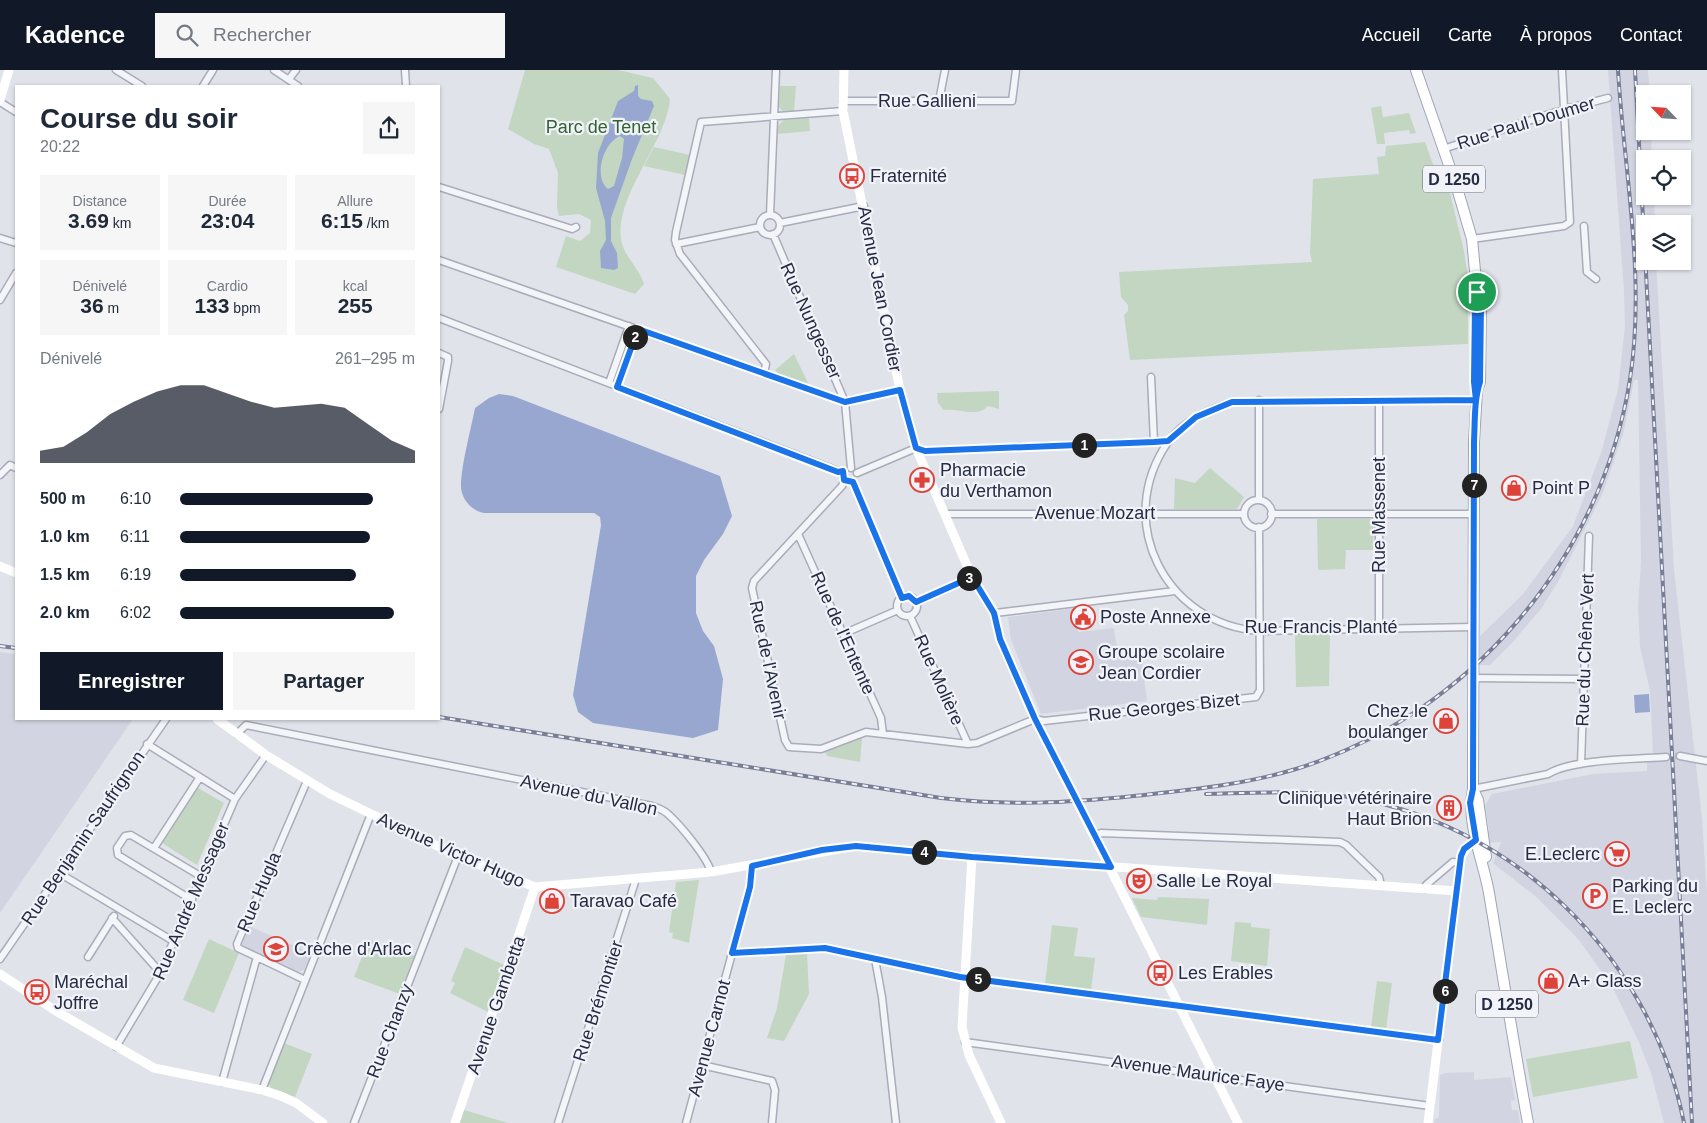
<!DOCTYPE html>
<html lang="fr">
<head>
<meta charset="utf-8">
<style>
  body { margin:0; font-family:Arial,sans-serif; background:#f6f6f7; color:#1f2937; height:100vh; display:flex; flex-direction:column; font-size:19px; white-space:nowrap }
  * { box-sizing:border-box; margin:0 }
  p { font-size:16px; color:#747a83 }
  .icon { flex:none; width:28px; height:28px; fill:none; stroke:currentColor; stroke-width:2; stroke-linecap:round; stroke-linejoin:round }
  .map { position:relative; flex:1; overflow:hidden }
  .side { position:absolute; left:15px; top:15px; width:425px; height:635px; display:flex; flex-direction:column; background:#fff; border-radius:0px; box-shadow:0 1px 4px #0004 }
  .side>* { flex:none }
  .needle { width:32px; rotate:295deg }
  .buttons { position:absolute; left:1636px; top:15px; display:grid; gap:10px }
  .buttons a { display:grid; place-items:center; width:55px; height:55px; border-radius:0px; background:#fff; box-shadow:0 1px 4px #0004; font-size:25px }
  .pin { position:absolute; display:grid; place-items:center; width:42px; height:42px; color:#fff; margin:-21px; border:2px solid #fff; border-radius:50%; box-shadow:0 1px 5px #0007 }
  .km { position:absolute; width:25px; height:25px; margin:-12px; border-radius:50%; background:#222; color:#fff; font-size:14px; line-height:25px; text-align:center }
  .round { display:grid; place-items:center; flex:none; width:52px; height:52px; border-radius:0px; background:#f6f6f7 }
  .head { display:flex; align-items:center; justify-content:space-between; height:85px; padding:0 25px }
  h1 { font-size:28px; font-weight:700; line-height:38px }
  .stats { display:grid; grid-template-columns:repeat(3,1fr); gap:8px; height:85px; padding:5px 25px }
  .stats div { display:grid; align-content:center; border-radius:0px; background:#f6f6f7; text-align:center }
  .stats b { font-size:21px; font-weight:700 }
  .stats small { font-size:14px; font-weight:400 }
  .stats p { font-size:14px }
  .chart { height:140px; padding:10px 25px }
  .chart p { display:flex; justify-content:space-between }
  .chart svg { width:100%; height:90px; margin-top:5px; fill:#111827; opacity:.7 }
  .primary-button { display:flex; gap:10px; margin-top:auto; padding:10px 25px }
  .primary-button a { flex:1; height:58px; border-radius:0px; background:#111827; color:#fff; font-size:20px; font-weight:700; line-height:58px; text-align:center }
  .primary-button a+a { background:#f6f6f7; color:#1f2937 }
  ul { padding:0 25px; list-style:none; font-size:16px }
  li { display:grid; grid-template-columns:80px 60px 1fr; align-items:center; height:38px }
  li i { height:12px; border-radius:6px; background:#111827 }
  header { display:flex; align-items:center; gap:30px; box-sizing:border-box; height:70px; padding:0 25px; background:#111827; color:#fff }
  header strong { font-size:24px }
  nav { display:flex; gap:28px; margin-inline-start:auto; font-size:18px }
  .search { width:350px; height:45px; background:#f6f6f7; display:flex; align-items:center; gap:12px; box-sizing:border-box; padding:0 18px; border-radius:0px; color:#747a83; font-size:19px }
  .map>svg:first-child { display:block }
  .built { fill:#d2d5e1 }
  .green { fill:#c2d6c1 }
  .water { fill:#98a7cf; fill-rule:evenodd }
  .lines { fill:none; stroke-linecap:round; stroke-linejoin:round }
  .street-tunnel { stroke:#bcbeca; stroke-width:6; stroke-dasharray:6 3; stroke-linecap:butt }
  .street-casing { stroke:#a9acb9; stroke-width:9 }
  .primary-casing { stroke:#9fa4b8; stroke-width:12 }
  .street { stroke:#f4f5f9; stroke-width:6 }
  .secondary { stroke:#fff; stroke-width:9 }
  .primary { stroke:#fff; stroke-width:10 }
  .rail-casing { stroke:#797e97; stroke-width:4 }
  .rail { stroke:#f1f3f8; stroke-width:2; stroke-dasharray:5.5; stroke-linecap:butt }
  .route-casing { stroke:#fff; stroke-width:10 }
  .route { stroke:#1a73e8; stroke-width:6 }
  .labels { text-anchor:middle; dominant-baseline:central; stroke-width:4.5; stroke-linejoin:round; paint-order:stroke }
  .shield { fill:#f1f3f8; stroke:#64687b; stroke-width:1 }
  .shield-label { font-size:16px; font-weight:bold; fill:#272c45 }
  .street-label { font-size:18px; fill:#272c45; stroke:#f1f3f8 }
  .park-label { font-size:18px; fill:#336334; stroke:#f1f3f8 }
  .poi-label { font-size:18px; fill:#272c45; stroke:#f1f3f8; text-anchor:start }
</style>
</head>
<body>
<header>
<strong>Kadence</strong>
<div class="search"><svg class="icon" aria-label="search" viewBox="0 0 24 24"><circle cx="10" cy="10" r="6"/><path d="M15 15l6 6"/></svg>Rechercher</div>
<nav><a>Accueil</a><a>Carte</a><a>À propos</a><a>Contact</a></nav>
</header>
<div class="map">
<svg width="1707" height="1053" viewBox="0 0 1707 1053">
  <rect width="100%" height="100%" fill="#e1e3eb"/>
  <path class="built" d="M1608 0H1648L1650 24H1645V61H1651L1652 89H1645V126H1654L1655 154H1645V191H1656L1674 499 1702 748 1707 823V1053H1664L1651 1003 1638 970 1613 918 1579 870 1535 826 1493 793 1501 772 1489 773 1487 761H1489L1485 735 1492 724 1593 704 1647 701V692L1659 691 1653 684 1650 621 1640 577 1638 537 1641 491 1638 310H1634L1624 361 1603 423 1558 512 1541 539 1511 574 1490 595H1480V566L1523 524 1573 456 1601 383 1618 319 1625 255 1624 222Z
    M1076 538 1078 562 1114 558 1118 585 1141 583 1147 631 1041 644 1011 570 1008 547Z
    M0 582 16 584V649H133L0 843Z
    M249 856 311 883 304 900 298 902 242 875Z
    M1474 1002V1010L1511 1007 1515 1030 1511 1031 1512 1040H1518L1520 1053H1434L1435 1049 1439 1048 1440 1005 1445 1003Z"/>
  <path class="green" d="M525 0H618L653 8 670 29C667 72 614 126 621 170 624 186 639 198 644 214L635 224 556 197 566 166 580 171 590 163 591 150 579 144 559 146 557 137 558 103 549 79 534 74 508 59Z
    M780 16H796L794 41 783 42 779 37Z
    M1381 36 1383 47 1409 43 1416 63 1410 64 1409 60 1384 63 1385 74H1377L1371 38Z
    M809 48 810 61 777 64V57L784 50Z
    M1425 72 1434 97 1425 98V103L1445 102 1464 181 1468 207V274L1130 290 1124 245 1128 241V235L1121 227 1119 202 1312 192 1310 183 1313 109 1379 104 1377 87 1385 86 1386 76Z
    M654 77 690 85 685 105 644 96Z
    M794 284 809 315 780 306 775 300Z
    M999 321V339L988 336C977 348 960 338 944 340L938 333 937 323Z
    M1210 398 1244 427 1237 439H1174L1175 408 1195 413Z
    M1317 449H1370L1374 453 1373 480H1346L1345 499 1318 500Z
    M1330 564 1329 616 1296 617 1295 565Z
    M862 668 860 692 827 686 825 682Z
    M198 718 224 733 197 795 162 773Z
    M699 810 689 873 672 868 673 863 669 862 676 812Z
    M1158 827 1209 829 1207 855 1141 847 1132 828 1157 830Z
    M1235 852 1251 853V857L1270 859 1267 896 1231 891Z
    M1052 855 1078 858 1074 886 1095 888 1091 920 1045 914Z
    M209 869 239 883 214 943 183 930Z
    M369 869 414 886 400 924 354 907Z
    M465 877 504 895 488 942 450 923 455 913 451 911Z
    M807 883 809 924 784 971 767 968 777 938 786 885Z
    M1377 911 1392 913 1386 960 1371 958Z
    M1630 971 1638 1008 1533 1027 1526 989Z
    M284 973 312 984 295 1027 271 1018 268 1013Z
    M464 1040 508 1053H459Z"/>
  <path class="water" d="M638 15V26L641 29 652 31 654 36 632 89 611 148V171L617 183 618 198 614 200 601 198 600 181 606 170 605 151 596 118 598 83 618 31 634 21 635 16ZM620 66 624 69 622 88 614 116 608 119C593 107 603 73 620 66Z
    M499 324 513 326 720 406 732 446 723 464 704 490 696 506V543L703 561 714 576 723 609 718 660 693 668 593 653 578 642 573 625 601 455 600 447 594 443H484C472 441 461 429 461 416 461 396 471 359 475 338L489 328Z
    M1649 624 1650 642 1635 643 1634 625Z"/>
  <g class="lines">
    <path class="street-tunnel" d="M1666 687 1680 686"/>
    <defs>
      <path id="street" d="M116 0 142 16
        M274 0 298 16
        M405 0 406 16
        M289 9 296 0
        M203 16 213 0
        M843 31H1012L1016 0
        M939 31 945 0
        M0 32 16 42
        M1443 79 1565 39 1608 28
        M439 117 572 159 576 157
        M770 145 776 0
        M760 155a10 10 0 1 1 20 0a10 10 0 1 1-20 0Z
        M780 153 864 136
        M1584 156 1587 202 1596 209
        M773 164 845 332 851 398
        M0 168 16 173
        M1472 169 1564 156 1570 152 1562 0
        M676 174 760 157
        M439 190 845 332 900 320
        M0 230 16 203
        M439 248 838 401H843
        M439 283 448 287V291L439 339
        M764 304 766 294 680 184 675 170 676 162 701 52 843 41
        M1151 307 1154 372
        M609 313 629 256
        M617 317 638 259
        M857 403 916 378 925 381 1168 371
        M0 405 10 395 16 398
        M844 411 842 416 754 511 752 518 785 670 789 677 821 679 866 662 968 674 977 673 1035 649 1044 651 1256 627 1260 620 1259 457
        M853 412 902 528
        M1259 430V330
        M1244 444a14 14 0 1 1 28 0a14 14 0 1 1-28 0Z
        M945 444H1244
        M1271 444H1473
        M798 464 881 648 883 664
        M897 536a10 10 0 1 1 20 0a10 10 0 1 1-20 0Z
        M917 532 972 507
        M995 543 1175 521
        M910 546 968 674
        M1473 557 1259 561C1165 554 1113 451 1168 372 1183 351 1208 340 1232 332L1477 330
        M1379 558V331
        M843 564 898 540
        M1472 608 1585 609
        M237 664 246 655 652 736C659 738 664 740 669 745 681 756 707 787 711 802
        M147 674 235 729
        M1680 686 1707 691
        M1581 694 1589 466
        M1473 719 1548 704C1571 689 1637 689 1666 687
        M1095 765 1101 763 1340 772 1346 775 1379 807 1381 815
        M154 778 200 707
        M59 803 173 871
        M1425 819 1426 815 1453 792 1460 793
        M192 830 118 785 117 778 125 766 131 765 202 807
        M112 848 160 902
        M732 883 825 878 968 908 1439 970
        M88 887 114 846
        M257 887 305 910
        M0 889 166 649
        M875 889 882 927 896 1053
        M965 972 1430 1036
        M116 977 158 907 235 729 266 685
        M702 995 772 1011 775 1020 772 1053
        M222 1012 257 887 238 878 237 874 307 711
        M262 1020 371 744
        M354 1053 458 786
        M558 1053 636 809
        M686 1053 750 817 752 796"/>
      <path id="primary" d="M1416 0 1457 118 1472 169 1477 222 1481 234 1480 312 1477 320 1474 372 1473 719C1466 754 1483 789 1489 823 1502 900 1514 977 1528 1053
        M1473 719 1478 730 1486 787"/>
    </defs>
    <use href="#street" class="street-casing"/>
    <use href="#primary" class="primary-casing"/>
    <use href="#street" class="street"/>
    <path class="secondary" d="M844 0 843 41 900 320 916 378 972 507 995 543 1000 569 1035 649 1238 1053
      M0 30 9 0
      M0 496 16 503
      M217 649 266 685 330 724 458 786 535 817 711 802 856 776 972 787 1457 821
      M972 787 962 957 969 985 1001 1053
      M0 904 56 941 154 998 262 1020 281 1026 296 1033 323 1053
      M455 1053 535 817
      M1428 1053 1461 786 1469 775 1481 769"/>
    <use href="#primary" class="primary"/>
    <defs>
      <path id="rail" d="M1635 0 1692 1053
        M0 576 16 578
        M439 647 941 728C1010 736 1065 733 1134 726 1189 720 1243 715 1296 699 1470 645 1602 488 1630 309 1646 207 1624 102 1618 0
        M1206 724C1251 723 1297 720 1342 726 1512 750 1651 886 1684 1053"/>
    </defs>
    <use href="#rail" class="rail-casing"/>
    <use href="#rail" class="rail"/>
  </g>
  <g class="lines">
    <defs>
      <path id="route" d="M1477 222 1475 234 1474 312 1476 330 1232 332 1196 347 1168 371 1154 372 925 381 916 378 900 320 845 332 638 259 617 317 838 402 843 401 844 410 853 412 902 528 909 526 916 532 972 507 994 543 1000 569 1035 649 1111 797 972 787 856 776 822 780 752 796 750 817 732 883 825 878 960 907 1438 970 1461 786 1464 779 1476 770 1470 733 1473 719 1474 372C1475 352 1474 330 1480 312L1481 234 1477 222"/>
    </defs>
    <use href="#route" class="route-casing"/>
    <use href="#route" class="route"/>
  </g>
  <defs>
    <symbol id="bus-ring" viewBox="-11 -11 22 22"><circle r="9.5" fill="#f1f3f8" stroke="#dd4339" stroke-width="1.5"/><path d="M-5-6H5V4H4V6H2V4H-2V6H-4V4H-5ZM-3.5-4V0h7V-4ZM-3.5 1.2v1.5H-2V1.2ZM2 1.2v1.5H3.5V1.2Z" fill="#dd4339"/></symbol>
    <symbol id="pharmacy-ring" viewBox="-11 -11 22 22"><circle r="9.5" fill="#f1f3f8" stroke="#dd4339" stroke-width="1.5"/><path d="M-2-6h4v4h4v4h-4v4h-4v-4h-4v-4h4Z" fill="#dd4339"/></symbol>
    <symbol id="shop-ring" viewBox="-11 -11 22 22"><circle r="9.5" fill="#f1f3f8" stroke="#dd4339" stroke-width="1.5"/><path d="M-5-2.5h2.3a2.7 3.5 0 0 1 5.4 0H5L5.5 6h-11ZM-1.5-2.5h3a1.5 2.3 0 0 0-3 0Z" fill="#dd4339"/></symbol>
    <symbol id="civic-ring" viewBox="-11 -11 22 22"><circle r="9.5" fill="#f1f3f8" stroke="#dd4339" stroke-width="1.5"/><path d="M-.6-6.5H3V-4.5H.6V-3L4-1V1h2V6H-6V1h2V-1L-.6-3ZM-1.2 2.5V6h2.4V2.5Z" fill="#dd4339"/></symbol>
    <symbol id="school-ring" viewBox="-11 -11 22 22"><circle r="9.5" fill="#f1f3f8" stroke="#dd4339" stroke-width="1.5"/><path d="M0-5L7-2L0 1L-7-2ZM-4 1L0 2.5L4 1V4Q0 6-4 4Z" fill="#dd4339"/></symbol>
    <symbol id="building-ring" viewBox="-11 -11 22 22"><circle r="9.5" fill="#f1f3f8" stroke="#dd4339" stroke-width="1.5"/><path d="M-4-6H4V6H1V3H-1V6H-4ZM-2.5-4.3h1.7v1.8h-1.7ZM.8-4.3h1.7v1.8H.8ZM-2.5-1h1.7V.8h-1.7ZM.8-1h1.7V.8H.8Z" fill="#dd4339"/></symbol>
    <symbol id="supermarket-ring" viewBox="-11 -11 22 22"><circle r="9.5" fill="#f1f3f8" stroke="#dd4339" stroke-width="1.5"/><path d="M-6-5.5h2.5l.6 2H6L4.5 2H-2.5L-4.4-4H-6ZM-1.5 3.2a1.3 1.3 0 1 0 .1 0ZM3 3.2a1.3 1.3 0 1 0 .1 0Z" fill="#dd4339"/></symbol>
    <symbol id="theatre-ring" viewBox="-11 -11 22 22"><circle r="9.5" fill="#f1f3f8" stroke="#dd4339" stroke-width="1.5"/><path d="M-5-5.5Q0-4 5-5.5V0Q5 5 0 6Q-5 5-5 0ZM-3.3-2.5H-1v1.5H-3.3ZM1-2.5H3.3v1.5H1ZM-2.8 1Q0 5.5 2.8 1Z" fill="#dd4339"/></symbol>
    <symbol id="parking-ring" viewBox="-11 -11 22 22"><circle r="9.5" fill="#f1f3f8" stroke="#dd4339" stroke-width="1.5"/><path d="M-3.5-5.5H1a3.5 3.5 0 0 1 0 7H-1V5.5H-3.5ZM-1-3.4V-.6H.8a1.4 1.4 0 0 0 0-2.8Z" fill="#dd4339"/></symbol>
  </defs>
  <g fill-rule="evenodd">
    <use href="#bus-ring" x="838" y="92" width="28" height="28"/>
    <use href="#pharmacy-ring" x="908" y="396" width="28" height="28"/>
    <use href="#shop-ring" x="1500" y="404" width="28" height="28"/>
    <use href="#civic-ring" x="1069" y="533" width="28" height="28"/>
    <use href="#school-ring" x="1067" y="578" width="28" height="28"/>
    <use href="#shop-ring" x="1432" y="637" width="28" height="28"/>
    <use href="#building-ring" x="1435" y="724" width="28" height="28"/>
    <use href="#supermarket-ring" x="1603" y="770" width="28" height="28"/>
    <use href="#theatre-ring" x="1125" y="797" width="28" height="28"/>
    <use href="#parking-ring" x="1581" y="812" width="28" height="28"/>
    <use href="#shop-ring" x="538" y="817" width="28" height="28"/>
    <use href="#school-ring" x="262" y="865" width="28" height="28"/>
    <use href="#bus-ring" x="1146" y="889" width="28" height="28"/>
    <use href="#shop-ring" x="1537" y="897" width="28" height="28"/>
    <use href="#bus-ring" x="23" y="908" width="28" height="28"/>
  </g>
  <g class="labels">
    <g class="shield">
      <rect x="1423" y="95.5" width="62" height="27" rx="4"/>
      <rect x="1476" y="920.5" width="62" height="27" rx="4"/>
    </g>
    <g class="shield-label">
      <text x="1454" y="109">D 1250</text>
      <text x="1507" y="934">D 1250</text>
    </g>
    <g class="street-label">
      <text x="927" y="31">Rue Gallieni</text>
      <text transform="translate(1526 53) rotate(-17)">Rue Paul Doumer</text>
      <text transform="translate(880 219) rotate(79)">Avenue Jean Cordier</text>
      <text transform="translate(811 251) rotate(66)">Rue Nungesser</text>
      <text x="1095" y="443">Avenue Mozart</text>
      <text transform="translate(1379 445) rotate(-90)">Rue Massenet</text>
      <text x="1321" y="557">Rue Francis Planté</text>
      <text transform="translate(843 563) rotate(66)">Rue de l'Entente</text>
      <text transform="translate(1585 580) rotate(-88)">Rue du Chêne Vert</text>
      <text transform="translate(768 590) rotate(78)">Rue de l'Avenir</text>
      <text transform="translate(939 610) rotate(66)">Rue Molière</text>
      <text transform="translate(1164 637) rotate(-6)">Rue Georges Bizet</text>
      <text transform="translate(589 725) rotate(12)">Avenue du Vallon</text>
      <text transform="translate(83 768) rotate(-56)">Rue Benjamin Saufrignon</text>
      <text transform="translate(451 780) rotate(24)">Avenue Victor Hugo</text>
      <text transform="translate(259 822) rotate(-67)">Rue Hugla</text>
      <text transform="translate(191 831) rotate(-67)">Rue André Messager</text>
      <text transform="translate(598 931) rotate(-72)">Rue Brémontier</text>
      <text transform="translate(496 935) rotate(-71)">Avenue Gambetta</text>
      <text transform="translate(390 961) rotate(-69)">Rue Chanzy</text>
      <text transform="translate(709 968) rotate(-75)">Avenue Carnot</text>
      <text transform="translate(1198 1003) rotate(8)">Avenue Maurice Faye</text>
    </g>
    <g class="park-label">
      <text x="601" y="57">Parc de Tenet</text>
    </g>
    <g class="poi-label">
      <text x="870" y="106">Fraternité</text>
      <text x="940" y="400">Pharmacie<tspan x="940" dy="21">du Verthamon</tspan></text>
      <text x="1532" y="418">Point P</text>
      <text x="1100" y="547">Poste Annexe</text>
      <text x="1098" y="582">Groupe scolaire<tspan x="1098" dy="21">Jean Cordier</tspan></text>
      <text x="1428" y="641" text-anchor="end">Chez le<tspan x="1428" dy="21">boulanger</tspan></text>
      <text x="1432" y="728" text-anchor="end">Clinique vétérinaire<tspan x="1432" dy="21">Haut Brion</tspan></text>
      <text x="1600" y="784" text-anchor="end">E.Leclerc</text>
      <text x="1156" y="811">Salle Le Royal</text>
      <text x="1612" y="816">Parking du<tspan x="1612" dy="21">E. Leclerc</tspan></text>
      <text x="570" y="831">Taravao Café</text>
      <text x="294" y="879">Crèche d'Arlac</text>
      <text x="1178" y="903">Les Erables</text>
      <text x="1568" y="911">A+ Glass</text>
      <text x="54" y="912">Maréchal<tspan x="54" dy="21">Joffre</tspan></text>
    </g>
  </g>
</svg>
<div class="buttons">
<a><svg class="needle" viewBox="-14 -14 28 28"><path d="M0-13l5 13h-10z" fill="#e53935"/><path d="M0 13l5-13h-10z" fill="#747a83"/></svg></a>
<a><svg class="icon" aria-label="locate" viewBox="0 0 24 24"><circle cx="12" cy="12" r="6"/><path d="M12 2v4M12 18v4M2 12h4M18 12h4"/></svg></a>
<a><svg class="icon" aria-label="layers" viewBox="0 0 24 24"><path d="M12 4l9 5-9 5-9-5zM3 14l9 5 9-5"/></svg></a>
</div>
<div class="pin" style="left:1477px;top:222px;background:#1e9e55"><svg class="icon" aria-label="arrive" viewBox="0 0 24 24"><path d="M6 21V4h12l-3 4 3 4H6"/></svg></div>
<b class="km" style="left:1084px;top:375px">1</b>
<b class="km" style="left:635px;top:267px">2</b>
<b class="km" style="left:969px;top:508px">3</b>
<b class="km" style="left:924px;top:782px">4</b>
<b class="km" style="left:978px;top:909px">5</b>
<b class="km" style="left:1445px;top:921px">6</b>
<b class="km" style="left:1474px;top:415px">7</b>
<section class="side">
<div class="head"><div><h1>Course du soir</h1><p>20:22</p></div><a class="round"><svg class="icon" aria-label="share" viewBox="0 0 24 24"><path d="M12 15V3M7 8l5-5 5 5M5 13v7h14v-7"/></svg></a></div>
<div class="stats">
<div><p>Distance</p><b>3.69<small> km</small></b></div>
<div><p>Durée</p><b>23:04</b></div>
<div><p>Allure</p><b>6:15<small> /km</small></b></div>
</div>
<div class="stats">
<div><p>Dénivelé</p><b>36<small> m</small></b></div>
<div><p>Cardio</p><b>133<small> bpm</small></b></div>
<div><p>kcal</p><b>255</b></div>
</div>
<div class="chart"><p><span>Dénivelé</span>261–295 m</p>
<svg viewBox="0 0 160 44" preserveAspectRatio="none"><path d="M0 44V38L10 36L20 29L30 20L40 14L50 9L60 6L70 6L80 10L90 14L100 17L110 16L120 15L130 17L140 25L150 33L160 38V44z"/></svg>
</div>
<ul>
<li><b>500 m</b>6:10<i style="width:82%"></i></li>
<li><b>1.0 km</b>6:11<i style="width:81%"></i></li>
<li><b>1.5 km</b>6:19<i style="width:75%"></i></li>
<li><b>2.0 km</b>6:02<i style="width:91%"></i></li>
</ul>
<div class="primary-button"><a>Enregistrer</a><a>Partager</a></div>
</section>
</div>
</body>
</html>
